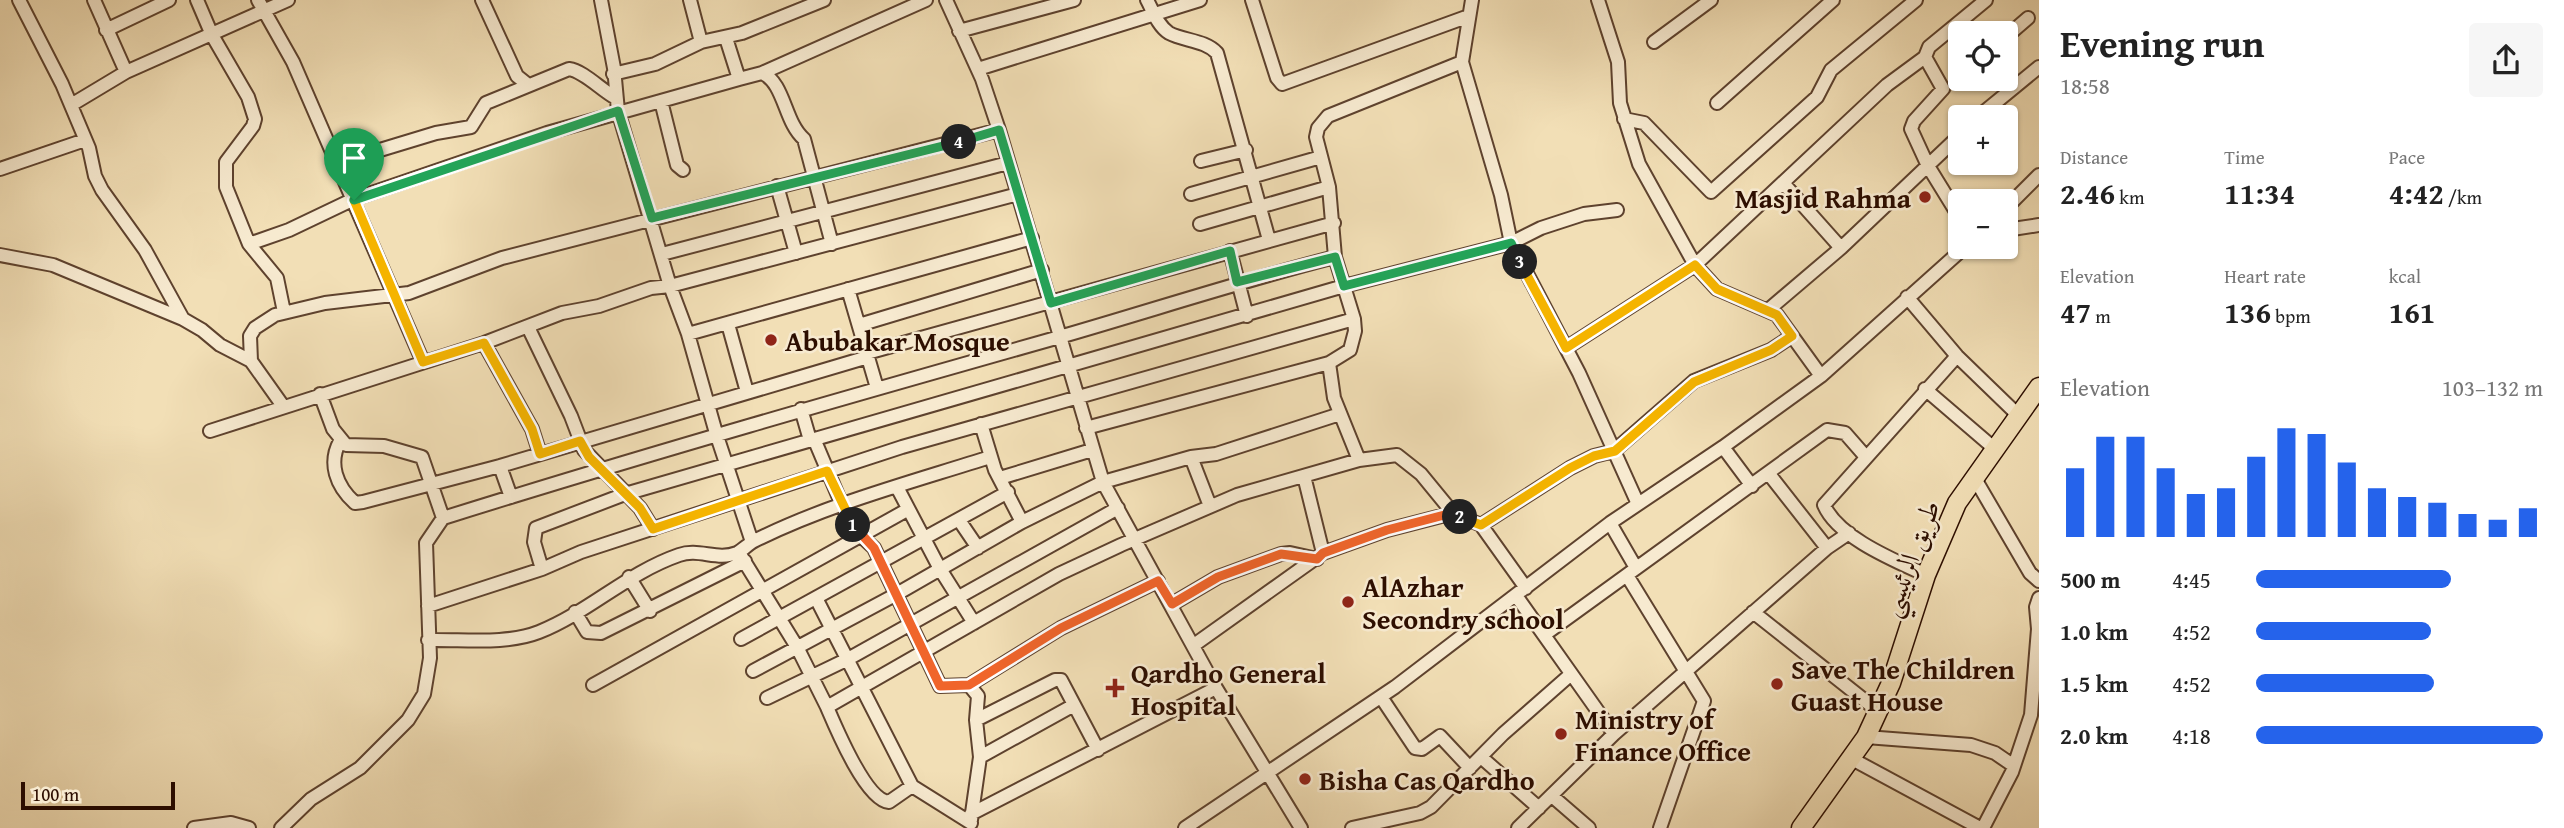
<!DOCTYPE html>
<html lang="en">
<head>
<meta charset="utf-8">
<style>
  body { margin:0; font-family:"Gentium Book Plus",Amiri,serif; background:#f6f6f6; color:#222; height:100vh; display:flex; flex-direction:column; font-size:26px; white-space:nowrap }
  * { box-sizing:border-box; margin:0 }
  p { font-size:23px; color:#767676 }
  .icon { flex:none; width:38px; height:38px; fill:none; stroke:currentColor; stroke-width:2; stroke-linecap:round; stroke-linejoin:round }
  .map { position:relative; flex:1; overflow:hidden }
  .details { display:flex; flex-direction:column; background:#fff; width:525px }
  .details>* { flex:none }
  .controls { position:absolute; left:1948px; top:21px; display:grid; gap:14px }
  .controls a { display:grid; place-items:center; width:70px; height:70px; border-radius:7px; background:#fff; box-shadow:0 2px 5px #0004; font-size:35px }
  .scale { position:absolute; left:21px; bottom:18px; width:154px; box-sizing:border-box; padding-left:7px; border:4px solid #2d0e00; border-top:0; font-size:19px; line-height:24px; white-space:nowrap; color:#2d0e00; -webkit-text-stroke:5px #f7ead0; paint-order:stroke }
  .pin { position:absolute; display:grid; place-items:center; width:60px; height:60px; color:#fff; margin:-72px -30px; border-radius:50% 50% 50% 0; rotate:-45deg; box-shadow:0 0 7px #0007 }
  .pin .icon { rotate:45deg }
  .km { position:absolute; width:35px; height:35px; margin:-18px; border-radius:50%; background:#222; color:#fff; font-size:19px; line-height:35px; text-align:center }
  .round { display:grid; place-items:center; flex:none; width:74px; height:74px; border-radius:7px; background:#f6f6f6 }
  .headline { display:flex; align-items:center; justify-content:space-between; height:119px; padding:0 21px }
  h1 { font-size:38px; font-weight:800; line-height:52px }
  .stats { display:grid; grid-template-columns:repeat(3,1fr); gap:10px; height:119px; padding:7px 21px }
  .stats div { display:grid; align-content:center }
  .stats b { font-size:30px; font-weight:800 }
  .stats small { font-size:19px; font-weight:400 }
  .stats p { font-size:19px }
  .chart { height:196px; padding:14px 21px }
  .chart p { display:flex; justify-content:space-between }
  .chart svg { width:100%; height:126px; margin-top:7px; stroke:#2563eb; stroke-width:6 }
  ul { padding:0 21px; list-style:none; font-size:23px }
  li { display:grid; grid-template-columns:112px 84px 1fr; align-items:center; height:52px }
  li i { height:18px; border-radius:9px; background:#2563eb }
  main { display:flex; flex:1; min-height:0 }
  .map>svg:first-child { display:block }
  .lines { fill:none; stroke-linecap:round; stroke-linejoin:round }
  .minor-casing { stroke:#5e422e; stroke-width:16 }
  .primary-casing { stroke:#2d0e00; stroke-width:21 }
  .minor { stroke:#f7ead0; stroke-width:12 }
  .primary { stroke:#f2dfb6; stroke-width:18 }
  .split-1-casing { stroke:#fff; stroke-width:14 }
  .split-2-casing { stroke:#fff; stroke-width:14 }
  .split-3-casing { stroke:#fff; stroke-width:14 }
  .split-4-casing { stroke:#fff; stroke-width:14 }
  .split-5-casing { stroke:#fff; stroke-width:14 }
  .split-1 { stroke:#f5b400; stroke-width:9 }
  .split-2 { stroke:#f0652b; stroke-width:9 }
  .split-3 { stroke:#f5b400; stroke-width:9 }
  .split-4 { stroke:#22a559; stroke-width:9 }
  .split-5 { stroke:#22a559; stroke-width:9 }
  .poi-dot { fill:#8f2418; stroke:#f7ead0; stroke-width:2.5 }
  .labels { text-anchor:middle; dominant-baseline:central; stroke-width:5; stroke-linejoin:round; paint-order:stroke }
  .poi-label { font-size:28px; font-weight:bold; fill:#2d0e00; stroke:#f7ead0; text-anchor:start }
  .street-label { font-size:28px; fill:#2d0e00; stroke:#f7ead0 }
</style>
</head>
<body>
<main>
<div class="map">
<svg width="2039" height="828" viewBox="0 0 2039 828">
  <rect width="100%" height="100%" fill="#f2dfb6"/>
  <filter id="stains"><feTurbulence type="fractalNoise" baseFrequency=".00286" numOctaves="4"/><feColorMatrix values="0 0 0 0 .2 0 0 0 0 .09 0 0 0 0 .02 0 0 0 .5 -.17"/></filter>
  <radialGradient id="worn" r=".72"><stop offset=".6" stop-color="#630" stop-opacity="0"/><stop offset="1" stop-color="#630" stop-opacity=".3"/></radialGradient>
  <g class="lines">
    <defs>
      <path id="minor" d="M19 0 62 84 89 148 95 176 102 190 145 250 183 319 202 330 220 345 251 361
        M94 0 126 72
        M197 0 212 35 248 97 255 119 253 126 226 162V187L249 244 277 278 284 312
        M258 0 293 62 423 362
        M482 0 517 76 527 84
        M601 0 614 68 618 111 670 286 688 334 716 433 752 542
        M690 0 701 42
        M946 0 982 79 999 130 1103 482 1216 688 1301 828
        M1147 0C1153 11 1158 26 1169 33 1184 41 1205 40 1217 53L1269 240
        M1252 0 1277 78 1282 84 1469 16
        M1472 0 1462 62 1501 195 1511 243 1579 373 1638 504
        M1598 0 1618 62 1620 103 1639 164 1695 265 1717 289 1777 315 1821 376
        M106 30 169 0
        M959 31 1074 0
        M2006 37 2028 18
        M1654 42 1711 0
        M978 69 1200 0
        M762 73 926 0
        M613 74 655 64 701 42 742 33 824 0
        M739 79 762 73C785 83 784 122 804 139L832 244
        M661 101 677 165 683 170
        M1717 103 1833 0
        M71 105 126 72 288 0
        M1978 117 2039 67
        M1624 119 1644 123 1711 192 1817 97 1831 70 1916 0
        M1201 161 1246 150
        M337 163 436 133 471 127 486 103 569 69C584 71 601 90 616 98
        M0 169 85 140
        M1784 184 1841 248
        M777 186 796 253
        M1191 194 1321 157
        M2006 208 2039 175
        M1960 218 1928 166 1911 129 1914 121 1943 89 1925 57 1929 47 1986 0
        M1200 224 1329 187
        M2006 230 2039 225
        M249 244 289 230 354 199 547 133 739 79 726 38
        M1230 251 1247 316
        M662 254 1008 163
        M0 255 53 265 183 319
        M848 289 877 388
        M1907 297 1957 356 2019 416
        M1768 310 1841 248 1960 135
        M728 324 747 392
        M859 325 1042 270
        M528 327 571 416 584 450 640 508 653 529
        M688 334 1032 238
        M484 343 532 429 540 454
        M1566 348 1695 265 1887 85 1925 57
        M867 353 1334 223
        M1925 389 1995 449
        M320 394 333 429 346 445 384 446 422 457 443 518
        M283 406 251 361 250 336 255 328 275 315 325 303 409 293 502 258 999 130
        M801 409 810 440
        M981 424 995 470 1022 522
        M1086 428 1329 363
        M210 431 484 343 562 313 599 306 651 288 670 286 1018 194
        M340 441C328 463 336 486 355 503L363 502 500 466 868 357
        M815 441 842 505 860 535 874 548 940 686 969 685 1061 628 1158 581
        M1723 447 1752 486
        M1191 457 1210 506
        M1359 460 1334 398 1329 363 1350 350 1355 331 1354 319 1335 257 1329 187 1316 137 1318 128 1328 116 1462 62
        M500 466 511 497
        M1769 474 1827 548
        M1304 476 1323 553
        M1974 477 2030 573 2039 581
        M1000 478 1092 450
        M897 487 940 569 974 623
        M959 520 978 548
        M1610 523 1636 568
        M1481 525 1570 468 1594 456 1614 451 1694 381 1771 350 1792 336
        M741 556 797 647 827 707
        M542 569 581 552 902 447 1354 319
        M1926 575C1896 561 1838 538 1824 505L1957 356
        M629 577 650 611
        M1628 577 1704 701 1660 828
        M1517 597 1614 734
        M816 598 912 786 971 823
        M1172 604 1218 577 1281 554 1290 553 1317 559
        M428 606 542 569 534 542 536 528 625 494 1344 286 1511 243 1541 228 1584 214 1617 210
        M575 612 587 632 601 633 745 561
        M1753 612 1878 711
        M1544 635 1827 430 1845 433 1866 457
        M741 639 1008 492
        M428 640C463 639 506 645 539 632 589 612 627 573 679 555 699 548 717 561 737 553 743 550 748 544 754 541 828 504 912 482 990 457
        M1194 645 1323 553 1387 530 1453 513
        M753 671 895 595 1022 522 1103 482 1191 457 1216 454 1340 414
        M593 685 907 510
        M969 685 978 696 976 720 980 757 971 820
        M1381 697 1415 748 1422 749 1440 736 1470 768
        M767 698 848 659 1118 508
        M976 720 1055 680H1061L1098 750
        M1866 737 1971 745 1995 753 2014 766
        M980 757 1074 705
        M1481 757 1539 808
        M1852 759 1980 828
        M912 786 889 802C866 800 836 728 827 707L1059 574 1121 545 1237 495 1359 460 1397 455 1421 474 1453 513 1481 525 1526 588
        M1552 796 1589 828
        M971 814 1216 688
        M194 828 231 823 249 828
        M281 828 311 799 360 768 408 720 424 694 430 658 426 543 443 518C647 454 851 396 1056 338 1150 311 1241 281 1335 257
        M1185 828 1395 687 1610 523 1723 447 1821 376 1965 247
        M1352 828 1420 813 1431 807 1503 734 1570 675
        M1518 828 1614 734 1827 548 1849 533
        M1983 828 2012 772 2031 715 2038 629 2036 607 2039 598"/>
      <path id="primary" d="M1801 828 1866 737 1891 683 1926 575 1957 503 2039 387"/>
    </defs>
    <use href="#minor" class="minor-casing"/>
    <use href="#primary" class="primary-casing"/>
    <use href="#minor" class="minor"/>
    <use href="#primary" class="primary"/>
  </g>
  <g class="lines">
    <defs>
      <path id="split-1" d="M354 200 423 362 484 343 532 429 540 454 580 441 589 457 640 508 653 529 827 471 853 525"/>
      <path id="split-2" d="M853 525 874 548 940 686 969 685 1061 628 1158 581 1172 604 1218 577 1281 554 1317 559 1323 553 1387 530 1452 513 1460 517"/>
      <path id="split-3" d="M1460 517 1481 525 1570 468 1594 456 1615 451 1694 382 1771 350 1792 336 1777 315 1717 289 1695 265 1566 348 1520 262"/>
      <path id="split-4" d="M959 142 999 130 1051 303 1230 251 1237 282 1335 257 1344 286 1511 243 1520 262"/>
      <path id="split-5" d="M354 200 618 111 652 218 959 142"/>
    </defs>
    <use href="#split-1" class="split-1-casing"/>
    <use href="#split-2" class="split-2-casing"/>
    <use href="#split-3" class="split-3-casing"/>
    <use href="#split-4" class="split-4-casing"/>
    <use href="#split-5" class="split-5-casing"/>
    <use href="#split-1" class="split-1"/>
    <use href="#split-2" class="split-2"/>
    <use href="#split-3" class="split-3"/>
    <use href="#split-4" class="split-4"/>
    <use href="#split-5" class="split-5"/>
  </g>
  <g class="poi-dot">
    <circle cx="1925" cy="197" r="7"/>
    <circle cx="771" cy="340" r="7"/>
    <circle cx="1348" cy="602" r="7"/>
    <circle cx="1777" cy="684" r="7"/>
    <path d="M1111.5 677.5h7v7h7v7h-7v7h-7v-7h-7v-7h7z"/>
    <circle cx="1561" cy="734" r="7"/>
    <circle cx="1305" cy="779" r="7"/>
  </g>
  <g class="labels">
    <g class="poi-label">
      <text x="1911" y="197" text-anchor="end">Masjid Rahma</text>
      <text x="785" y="340">Abubakar Mosque</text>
      <text x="1362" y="586">AlAzhar<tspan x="1362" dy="32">Secondry school</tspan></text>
      <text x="1791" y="668">Save The Children<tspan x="1791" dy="32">Guast House</tspan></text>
      <text x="1131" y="672">Qardho General<tspan x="1131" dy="32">Hospital</tspan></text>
      <text x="1575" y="718">Ministry of<tspan x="1575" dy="32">Finance Office</tspan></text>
      <text x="1319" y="779">Bisha Cas Qardho</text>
    </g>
    <g class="street-label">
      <text transform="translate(1909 558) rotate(-69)">طريق الرئيسي</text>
    </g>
  </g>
  <rect width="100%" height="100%" filter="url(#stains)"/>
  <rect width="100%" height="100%" fill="url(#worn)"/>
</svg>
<div class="controls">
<a><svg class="icon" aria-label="locate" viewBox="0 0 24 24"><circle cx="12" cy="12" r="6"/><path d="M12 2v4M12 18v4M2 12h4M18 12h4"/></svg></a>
<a>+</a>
<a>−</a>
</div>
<div class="scale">100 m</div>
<div class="pin" style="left:354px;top:200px;background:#1e9e55"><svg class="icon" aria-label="arrive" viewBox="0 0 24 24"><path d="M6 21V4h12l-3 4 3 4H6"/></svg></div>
<b class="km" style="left:853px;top:525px">1</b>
<b class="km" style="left:1460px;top:517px">2</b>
<b class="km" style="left:1520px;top:262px">3</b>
<b class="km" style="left:959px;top:142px">4</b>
</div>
<section class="details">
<div class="headline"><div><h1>Evening run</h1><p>18:58</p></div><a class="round"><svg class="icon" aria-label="share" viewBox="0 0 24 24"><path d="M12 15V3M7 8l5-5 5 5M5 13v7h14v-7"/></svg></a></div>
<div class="stats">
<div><p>Distance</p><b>2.46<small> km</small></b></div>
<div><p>Time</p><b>11:34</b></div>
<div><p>Pace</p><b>4:42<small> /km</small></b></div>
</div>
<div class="stats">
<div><p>Elevation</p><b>47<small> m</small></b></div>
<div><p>Heart rate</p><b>136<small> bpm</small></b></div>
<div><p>kcal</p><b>161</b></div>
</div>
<div class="chart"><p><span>Elevation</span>103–132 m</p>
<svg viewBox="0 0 160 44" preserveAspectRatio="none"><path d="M5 44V20M15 44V9M25 44V9M35 44V20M45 44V29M55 44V27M65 44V16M75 44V6M85 44V8M95 44V18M105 44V27M115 44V30M125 44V32M135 44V36M145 44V38M155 44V34"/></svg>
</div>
<ul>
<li><b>500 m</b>4:45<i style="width:68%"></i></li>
<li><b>1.0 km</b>4:52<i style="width:61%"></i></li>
<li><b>1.5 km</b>4:52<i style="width:62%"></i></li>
<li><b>2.0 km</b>4:18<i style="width:100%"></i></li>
</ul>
</section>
</main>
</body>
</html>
